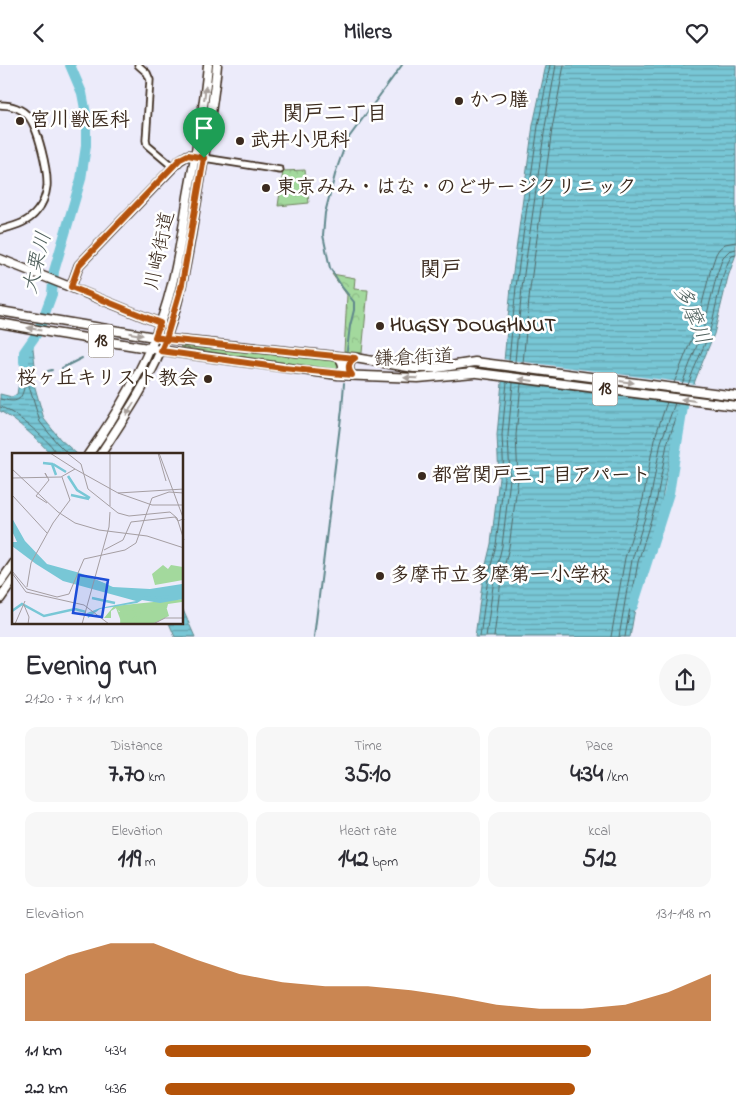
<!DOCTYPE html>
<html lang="en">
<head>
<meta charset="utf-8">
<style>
  body { margin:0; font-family:"Indie Flower","Klee One",sans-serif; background:#f7f7f7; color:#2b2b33; height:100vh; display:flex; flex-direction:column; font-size:19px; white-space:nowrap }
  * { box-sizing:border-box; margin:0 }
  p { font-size:16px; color:#7c7c81 }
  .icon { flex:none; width:28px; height:28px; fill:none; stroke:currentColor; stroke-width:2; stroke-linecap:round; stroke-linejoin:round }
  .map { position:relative; height:572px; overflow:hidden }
  .side { display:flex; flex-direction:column; background:#fff; flex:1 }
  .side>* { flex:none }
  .pin { position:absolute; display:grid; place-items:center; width:42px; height:42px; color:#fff; margin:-51px -21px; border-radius:50% 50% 50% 0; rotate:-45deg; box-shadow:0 0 5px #0007 }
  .pin .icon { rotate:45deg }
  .round { display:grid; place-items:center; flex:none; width:52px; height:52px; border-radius:26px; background:#f7f7f7 }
  .head { display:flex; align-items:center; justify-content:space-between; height:85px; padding:0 25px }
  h1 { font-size:28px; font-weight:700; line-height:38px }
  .stats { display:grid; grid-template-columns:repeat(3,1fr); gap:8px; height:85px; padding:5px 25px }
  .stats div { display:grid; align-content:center; border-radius:12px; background:#f7f7f7; text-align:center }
  .stats b { font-size:25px; font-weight:700 }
  .stats small { font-size:14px; font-weight:400 }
  .stats p { font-size:14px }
  .chart { height:140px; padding:10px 25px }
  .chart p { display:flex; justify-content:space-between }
  .chart svg { width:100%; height:90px; margin-top:5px; fill:#b45309; opacity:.7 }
  ul { padding:0 25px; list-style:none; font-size:16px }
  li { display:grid; grid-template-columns:80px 60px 1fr; align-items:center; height:38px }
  li i { height:12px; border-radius:6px; background:#b45309 }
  header { display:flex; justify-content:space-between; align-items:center; height:65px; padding:0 25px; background:#fff; font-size:22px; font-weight:700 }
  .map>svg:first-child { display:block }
  .grass { fill:#a3d99d; stroke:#6f825e }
  .forest { fill:url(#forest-crowns); stroke:#6f825e }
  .water { fill:url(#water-rules); stroke:#60888c }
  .pier { fill:#ecebfa }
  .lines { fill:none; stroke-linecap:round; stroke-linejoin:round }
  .shore { stroke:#536968; stroke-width:1 }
  .stream { stroke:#60888c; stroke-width:2 }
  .river { stroke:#78c7d6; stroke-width:10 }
  .minor-casing { stroke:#3b2a1e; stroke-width:9 }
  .major-casing { stroke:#3b2a1e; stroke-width:11 }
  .minor { stroke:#fff; stroke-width:5.5 }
  .major { stroke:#fff; stroke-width:8 }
  .oneway { fill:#a79f9a }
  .route-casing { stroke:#fff; stroke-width:10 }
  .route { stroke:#b45309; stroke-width:6 }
  .poi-dot { fill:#3b2a1e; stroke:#fff; stroke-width:2 }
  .labels { text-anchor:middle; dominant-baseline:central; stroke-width:5; stroke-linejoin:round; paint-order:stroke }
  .shield { fill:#fff; stroke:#766a62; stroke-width:1 }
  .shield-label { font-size:19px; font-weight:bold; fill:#3b2a1e }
  .poi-label { font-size:20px; font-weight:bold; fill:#3b2a1e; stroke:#fff; text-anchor:start }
  .street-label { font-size:20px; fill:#3b2a1e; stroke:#fff }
  .neighbourhood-label { font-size:21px; font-weight:bold; fill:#3b2a1e; stroke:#fff }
  .water-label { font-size:21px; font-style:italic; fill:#50615e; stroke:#fff }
  .inset-river { fill:none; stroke:#78c7d6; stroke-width:2.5 }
  .inset-road { fill:none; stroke:#a59ea2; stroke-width:1 }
  .view { fill:#1d4ed8; fill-opacity:0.15; stroke:#1d4ed8; stroke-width:2.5 }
  .inset-edge { fill:none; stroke:#3b2a1e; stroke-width:2.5 }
</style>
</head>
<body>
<header><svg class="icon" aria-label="back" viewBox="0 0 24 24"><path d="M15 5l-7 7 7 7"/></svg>Milers<svg class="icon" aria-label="heart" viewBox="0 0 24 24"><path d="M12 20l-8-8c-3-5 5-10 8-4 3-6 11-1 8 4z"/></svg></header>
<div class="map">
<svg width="736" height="572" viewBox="0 0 736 572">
  <defs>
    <pattern id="forest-crowns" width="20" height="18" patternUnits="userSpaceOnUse" patternTransform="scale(1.25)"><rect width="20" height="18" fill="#a3d99d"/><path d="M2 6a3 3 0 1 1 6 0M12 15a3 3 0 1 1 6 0" fill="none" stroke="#8dba87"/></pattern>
    <pattern id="water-rules" width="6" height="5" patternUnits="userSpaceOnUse" patternTransform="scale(1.25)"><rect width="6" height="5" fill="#78c7d6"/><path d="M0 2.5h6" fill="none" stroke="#64a2ad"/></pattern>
  </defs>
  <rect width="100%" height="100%" fill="#ecebfa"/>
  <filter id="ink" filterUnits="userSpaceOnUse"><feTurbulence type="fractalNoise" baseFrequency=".02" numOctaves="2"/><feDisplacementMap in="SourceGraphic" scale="10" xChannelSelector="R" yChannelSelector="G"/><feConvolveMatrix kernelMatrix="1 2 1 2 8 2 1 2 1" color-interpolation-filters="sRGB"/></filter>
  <g filter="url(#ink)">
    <path class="grass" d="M181 281 339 296 340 303 338 305 283 300 239 291 180 282Z"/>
    <path class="forest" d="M305 105 309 138 278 141 283 106Z
      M332 209 355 213 354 224 368 225 362 288 344 286 347 230Z"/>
    <path class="water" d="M546 0H736V189L728 212 714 269 696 313 672 381 661 439 643 498 630 572H475L483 512 491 479 499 413 497 370 511 222 533 60Z
      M32 275 35 300 32 312 44 354 60 374 77 389H51C36 373 19 357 0 346V329L12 332 17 329 24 287Z
      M183 545 195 572H175L169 558H182Z"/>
    <path class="pier" d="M502 294 696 319 689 340 500 316Z"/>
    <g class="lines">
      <path class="shore" d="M509 296 516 222 538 61 550 0
        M515 297 522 223 545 62 556 0
        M523 298 530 224 552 64 564 0
        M674 318 696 263 710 207 716 189 719 184 725 179 736 177
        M682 319 703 265 717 209 723 192 729 186 736 184
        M688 320C694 301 704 284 710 265 715 249 722 202 732 191L736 190
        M0 334C18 338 21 337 25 319L26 318H28L40 357 57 378 69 390
        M0 342C10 343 50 376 54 385 54 387 54 388 54 390
        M480 572 488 513 496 480 504 413 502 370 507 317
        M486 572 494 514 502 481 510 414 508 370 513 318
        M494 572 501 515 509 482 518 414 516 370 521 319
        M611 572 625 493 643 434 654 375 667 337
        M619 572 632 495 650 436 661 377 675 338
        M625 572 638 497 656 438 667 379 681 339"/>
      <path class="stream" d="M347 285 350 261 354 245V237L342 222 330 203 323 170 325 148 336 106 347 75 402 0
        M91 291 104 286
        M62 303 82 293
        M48 306 52 305
        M314 572 342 344 344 318"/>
      <path class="river" d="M24 297V287L38 267 52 229 54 206 81 114 86 81V49L82 28 70 0
        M633 541 669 428 683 342"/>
      <defs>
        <path id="minor" d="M138 0 147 8 150 15 146 75 147 80 173 102
          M0 40C10 40 21 43 28 51 38 63 48 105 47 121 46 130 43 139 37 146 28 158 14 161 0 165
          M204 93 280 105"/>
        <path id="major" d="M0 194 160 258
          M71 222 79 200 180 95 188 90 200 92
          M0 246 166 274 355 293 414 303H437L475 297 736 331
          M0 258 54 268 179 288 338 310 418 313 474 308
          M470 307 736 341
          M338 310C345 304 344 299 339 292
          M352 310C347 304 348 297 355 293
          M88 390C116 350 141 309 158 264 175 221 181 176 188 131 196 88 204 44 208 0
          M100 390C122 356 145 323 161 285 182 238 188 186 197 135 204 90 213 45 217 0
          M0 518 14 498
          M0 534 14 514"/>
      </defs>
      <use href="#minor" class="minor-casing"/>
      <use href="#major" class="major-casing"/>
      <use href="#minor" class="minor"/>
      <use href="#major" class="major"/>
    </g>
    <defs><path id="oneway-solid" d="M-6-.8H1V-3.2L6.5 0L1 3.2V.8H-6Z" transform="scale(1.25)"/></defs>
    <g class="oneway">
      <use href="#oneway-solid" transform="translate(205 28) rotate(-83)"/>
      <use href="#oneway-solid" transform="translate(34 264) rotate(-169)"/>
      <use href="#oneway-solid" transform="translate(136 269) rotate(9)"/>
      <use href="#oneway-solid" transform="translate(411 313) rotate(-178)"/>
      <use href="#oneway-solid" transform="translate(526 315) rotate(-173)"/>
      <use href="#oneway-solid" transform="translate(627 317) rotate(7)"/>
      <use href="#oneway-solid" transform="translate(688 335) rotate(-173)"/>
      <use href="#oneway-solid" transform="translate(130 344) rotate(122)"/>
    </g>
  </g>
  <g class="lines" filter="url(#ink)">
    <defs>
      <path id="route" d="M204 93 188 90 180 94 79 200 71 222 160 258 155 272 166 274 161 286 283 303 352 310C347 304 348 297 355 293L166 274 182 219 204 93"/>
    </defs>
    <use href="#route" class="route-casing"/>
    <use href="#route" class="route"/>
  </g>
  <g class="poi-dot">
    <circle cx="459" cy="36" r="5"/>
    <circle cx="20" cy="56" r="5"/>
    <circle cx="240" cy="76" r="5"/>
    <circle cx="266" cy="123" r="5"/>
    <circle cx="380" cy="261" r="5"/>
    <circle cx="208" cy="314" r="5"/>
    <circle cx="422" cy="411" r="5"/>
    <circle cx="380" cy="511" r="5"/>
  </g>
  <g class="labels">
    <g class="shield">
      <rect x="88.5" y="259.5" width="25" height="33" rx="4"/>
      <rect x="592.5" y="307.5" width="25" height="33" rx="4"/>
    </g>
    <g class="shield-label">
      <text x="101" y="276">18</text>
      <text x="605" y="324">18</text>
    </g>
    <g class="poi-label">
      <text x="469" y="36">かつ膳</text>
      <text x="30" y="56">宮川獣医科</text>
      <text x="250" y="76">武井小児科</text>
      <text x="276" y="123">東京みみ・はな・のどサージクリニック</text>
      <text x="390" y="261">HUGSY DOUGHNUT</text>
      <text x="198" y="314" text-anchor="end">桜ヶ丘キリスト教会</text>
      <text x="432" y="411">都営関戸三丁目アパート</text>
      <text x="390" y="511">多摩市立多摩第一小学校</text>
    </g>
    <g class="street-label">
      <text transform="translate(161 186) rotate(-78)">川崎街道</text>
      <text transform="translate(414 294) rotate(-2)">鎌倉街道</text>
    </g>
    <g class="neighbourhood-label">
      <text x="335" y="50">関戸二丁目</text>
      <text x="441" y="206">関戸</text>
    </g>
    <g class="water-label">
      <text transform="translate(38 198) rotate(-76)">大栗川</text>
      <text transform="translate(691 250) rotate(67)">多摩川</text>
    </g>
  </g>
  <g transform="translate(12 388)">
    <rect width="171" height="171" fill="#ecebfa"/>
    <path d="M118 152 154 153 157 163 140 171H108L109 160 104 155Z" fill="#a3d99d"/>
    <path d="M151 112 156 116 159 112 171 114V127L143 132 140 121ZM171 146 170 149 156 151 155 155 131 154 124 171 125 163 122 171H116L115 167 118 163V170L125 159 115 162 114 157 108 156 120 158 125 155H105L107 159H112L110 171 104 155 99 158V165H92L102 153Z" fill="#a3d99d"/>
    <path d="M0 65 13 88 35 111 68 120 101 134 138 136 170 131 171 146 148 150 130 147 125 150 88 156 76 165 75 160 88 155 124 148 51 128 24 111 0 93V89H5L0 78Z" fill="#78c7d6"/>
    <path class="inset-river" d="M31 10 40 11 44 22M41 11 54 19M56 23 65 37 78 45M59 42 77 46M81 127 96 133M80 145 103 150M131 145 157 144M0 158 10 151 32 163 63 156 74 159"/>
    <path class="inset-road" d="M38 0 63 16M55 0 69 11 76 36 106 60 117 63 158 59 165 65 172 87M98 0V53M146 0 154 28M147 0 172 67M0 16 46 59 63 70 87 77 135 83 172 95M63 16 106 40 172 36M0 25 49 24 63 16M106 40 140 52H172M0 42 35 80M35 50 24 43 37 27 33 20 35 24M92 97 111 87 119 69 163 64 166 68 171 66M0 118 15 136 45 144 57 141 72 106 113 97 124 90 140 45 157 39 172 40M0 120 14 139 72 152 97 171M15 134 19 110 41 70 58 47 50 24M12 152 17 164 16 171M3 171 13 148M70 171 97 74 98 59M141 171 153 165H172"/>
    <path class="view" d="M67 122 96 127 90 164 61 160Z"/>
    <rect width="171" height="171" class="inset-edge"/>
  </g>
</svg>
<div class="pin" style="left:204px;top:93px;background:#1e9e55"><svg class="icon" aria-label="arrive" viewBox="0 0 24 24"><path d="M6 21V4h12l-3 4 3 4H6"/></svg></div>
</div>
<section class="side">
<div class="head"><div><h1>Evening run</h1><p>21:20 · 7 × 1.1 km</p></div><a class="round"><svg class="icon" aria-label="share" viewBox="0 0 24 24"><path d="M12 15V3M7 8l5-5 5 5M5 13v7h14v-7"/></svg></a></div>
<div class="stats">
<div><p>Distance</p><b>7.70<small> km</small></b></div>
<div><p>Time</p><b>35:10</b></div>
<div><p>Pace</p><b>4:34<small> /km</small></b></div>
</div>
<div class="stats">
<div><p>Elevation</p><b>119<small> m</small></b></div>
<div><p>Heart rate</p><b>142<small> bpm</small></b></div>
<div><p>kcal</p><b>512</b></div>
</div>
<div class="chart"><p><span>Elevation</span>131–148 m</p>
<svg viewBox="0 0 160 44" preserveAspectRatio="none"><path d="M0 44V21L10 12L20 6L30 6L40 14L50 21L60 25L70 27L80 27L90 29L100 32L110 36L120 38L130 38L140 36L150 30L160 21V44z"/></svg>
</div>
<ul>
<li><b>1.1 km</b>4:34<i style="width:78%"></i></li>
<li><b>2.2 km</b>4:36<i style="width:75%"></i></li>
</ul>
</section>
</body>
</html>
